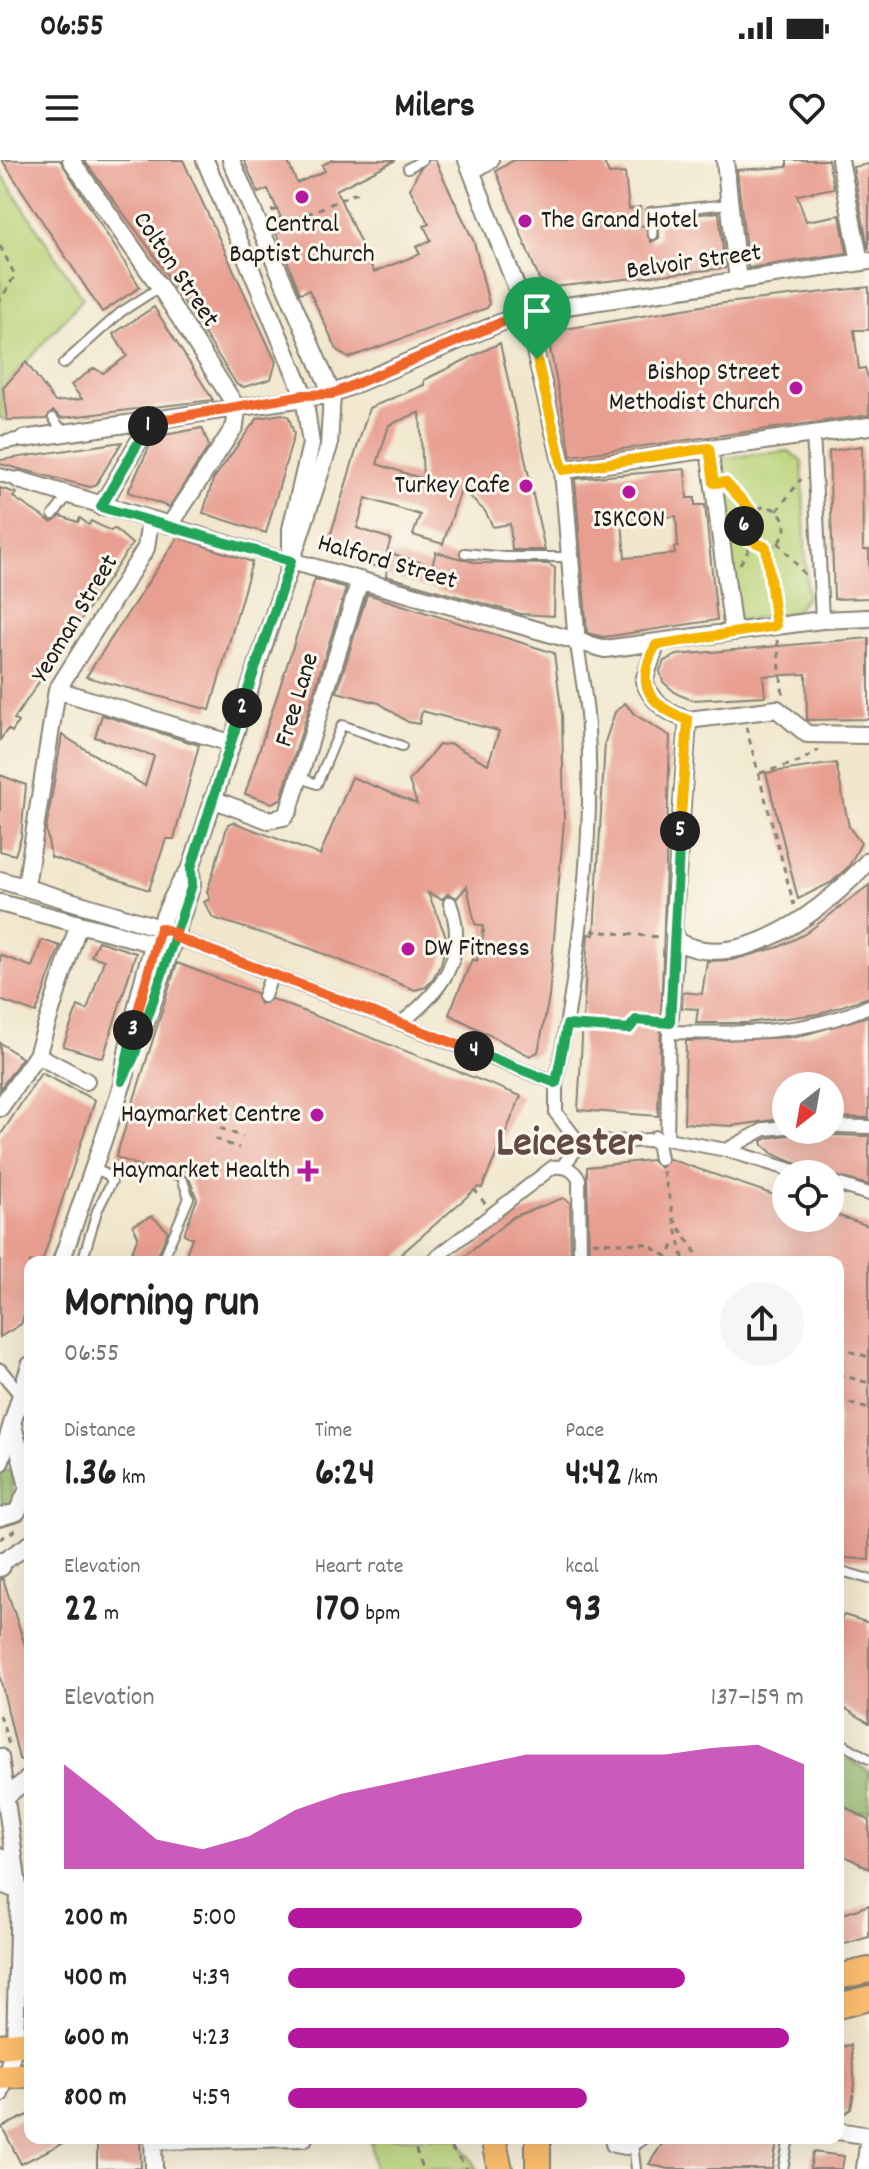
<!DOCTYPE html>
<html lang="en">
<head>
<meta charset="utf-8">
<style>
  body { margin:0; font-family:Dekko,sans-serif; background:#f6f6f6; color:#222; height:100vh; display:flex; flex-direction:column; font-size:30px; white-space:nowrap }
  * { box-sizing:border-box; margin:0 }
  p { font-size:26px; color:#767676 }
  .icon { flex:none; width:44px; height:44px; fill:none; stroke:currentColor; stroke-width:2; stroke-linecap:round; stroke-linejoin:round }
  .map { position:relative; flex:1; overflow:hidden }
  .sheet { position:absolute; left:24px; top:1096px; width:820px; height:888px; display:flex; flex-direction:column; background:#fff; border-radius:16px; box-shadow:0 8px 32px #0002 }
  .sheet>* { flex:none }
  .needle { width:52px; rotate:211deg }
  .buttons { position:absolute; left:772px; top:912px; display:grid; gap:16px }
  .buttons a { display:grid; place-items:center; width:72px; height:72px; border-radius:50%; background:#fff; box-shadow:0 8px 32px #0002; font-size:40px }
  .pin { position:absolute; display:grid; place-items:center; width:68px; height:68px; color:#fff; margin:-82px -34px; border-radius:50% 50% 50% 0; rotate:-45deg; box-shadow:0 0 8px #0007 }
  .pin .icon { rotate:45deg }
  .km { position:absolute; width:40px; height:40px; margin:-20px; border-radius:50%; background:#222; color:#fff; font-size:22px; line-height:40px; text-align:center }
  .round { display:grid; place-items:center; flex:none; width:84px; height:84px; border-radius:42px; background:#f6f6f6 }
  .summary { display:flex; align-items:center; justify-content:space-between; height:136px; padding:0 40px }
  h1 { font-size:44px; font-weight:800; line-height:60px }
  .metrics { display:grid; grid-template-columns:repeat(3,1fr); gap:12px; height:136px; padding:8px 40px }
  .metrics div { display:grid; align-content:center }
  .metrics b { font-size:40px; font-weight:800 }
  .metrics small { font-size:22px; font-weight:400 }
  .metrics p { font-size:22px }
  .chart { height:224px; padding:16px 40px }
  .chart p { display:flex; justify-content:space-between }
  .chart svg { width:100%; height:144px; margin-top:8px; fill:#b5179e; opacity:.7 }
  ul { padding:0 40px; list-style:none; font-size:26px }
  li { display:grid; grid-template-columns:128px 96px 1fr; align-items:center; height:60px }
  li i { height:20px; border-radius:10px; background:#b5179e }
  .status { display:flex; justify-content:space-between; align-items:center; height:56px; padding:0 40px; background:#fff; direction:ltr }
  .status svg { height:22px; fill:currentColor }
  header { display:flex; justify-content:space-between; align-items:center; height:104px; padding:0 40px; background:#fff; font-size:36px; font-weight:800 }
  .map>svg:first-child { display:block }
  .green { fill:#b9d379; stroke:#6a784a; stroke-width:2 }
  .forest { fill:#92b569; stroke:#576842; stroke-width:2 }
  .building { fill:#e89e90; fill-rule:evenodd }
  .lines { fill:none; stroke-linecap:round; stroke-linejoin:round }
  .service-casing { stroke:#868274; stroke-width:12 }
  .pedestrian-casing { stroke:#868274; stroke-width:16 }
  .minor-casing { stroke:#868274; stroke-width:20 }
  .tertiary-casing { stroke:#868274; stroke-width:24 }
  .primary-casing { stroke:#868274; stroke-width:28 }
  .path { stroke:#868274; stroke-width:3; stroke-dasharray:6 6; stroke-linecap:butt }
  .service { stroke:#fff; stroke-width:8 }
  .pedestrian { stroke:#fff; stroke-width:12 }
  .minor { stroke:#fff; stroke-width:16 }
  .tertiary { stroke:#fff; stroke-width:20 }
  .primary { stroke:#fbbd6e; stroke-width:24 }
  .split-1-casing { stroke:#fff; stroke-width:16 }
  .split-2-casing { stroke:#fff; stroke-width:16 }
  .split-3-casing { stroke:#fff; stroke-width:16 }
  .split-4-casing { stroke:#fff; stroke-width:16 }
  .split-5-casing { stroke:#fff; stroke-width:16 }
  .split-6-casing { stroke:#fff; stroke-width:16 }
  .split-7-casing { stroke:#fff; stroke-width:16 }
  .split-1 { stroke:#f0652b; stroke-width:10 }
  .split-2 { stroke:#22a559; stroke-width:10 }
  .split-3 { stroke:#22a559; stroke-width:10 }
  .split-4 { stroke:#f0652b; stroke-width:10 }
  .split-5 { stroke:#22a559; stroke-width:10 }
  .split-6 { stroke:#f5b400; stroke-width:10 }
  .split-7 { stroke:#f5b400; stroke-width:10 }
  .poi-dot { fill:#b5179e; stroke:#fbf7ec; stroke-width:3 }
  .labels { text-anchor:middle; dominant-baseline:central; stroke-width:6; stroke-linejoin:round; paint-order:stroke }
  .poi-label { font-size:26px; fill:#1c1c1c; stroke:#fbf7ec; text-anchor:end }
  .street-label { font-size:26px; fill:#1c1c1c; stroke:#fbf7ec }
  .town-label { font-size:42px; font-weight:bold; fill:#634a45; stroke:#fbf7ec }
</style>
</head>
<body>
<div class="status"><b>06:55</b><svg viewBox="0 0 49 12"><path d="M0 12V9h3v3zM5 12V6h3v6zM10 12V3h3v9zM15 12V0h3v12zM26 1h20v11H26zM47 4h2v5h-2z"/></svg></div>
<header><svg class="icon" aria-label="menu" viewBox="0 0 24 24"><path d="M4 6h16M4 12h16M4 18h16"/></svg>Milers<svg class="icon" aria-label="heart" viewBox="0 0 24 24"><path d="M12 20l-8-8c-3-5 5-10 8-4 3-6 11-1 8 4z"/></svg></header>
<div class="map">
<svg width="869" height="2009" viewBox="0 0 869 2009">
  <rect width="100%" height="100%" fill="#fbf7ec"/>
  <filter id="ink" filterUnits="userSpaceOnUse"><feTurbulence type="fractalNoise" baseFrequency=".0125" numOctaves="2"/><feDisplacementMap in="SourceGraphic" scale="16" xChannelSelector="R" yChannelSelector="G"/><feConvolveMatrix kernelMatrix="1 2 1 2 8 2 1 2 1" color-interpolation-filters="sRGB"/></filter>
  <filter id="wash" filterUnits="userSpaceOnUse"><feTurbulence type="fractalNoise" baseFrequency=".006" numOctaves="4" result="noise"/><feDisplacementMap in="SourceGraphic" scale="32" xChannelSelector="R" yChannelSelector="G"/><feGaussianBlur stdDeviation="1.8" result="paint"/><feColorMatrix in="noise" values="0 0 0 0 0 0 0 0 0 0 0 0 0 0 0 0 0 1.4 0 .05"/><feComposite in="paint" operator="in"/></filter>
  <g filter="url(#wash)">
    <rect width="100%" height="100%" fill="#f1e7cd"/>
    <path class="green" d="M0 11 83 139 3 228 7 260 0 258Z
      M789 291 802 301 807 437 794 452 738 461 722 298Z
      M371 1978H457L477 2009H374Z"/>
    <path class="forest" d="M0 1308 12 1312 13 1339 2 1357Z
      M838 1592 869 1611V1650L852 1651 838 1643Z"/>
    <g id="blocks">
      <path class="building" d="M2 0H60L140 127 102 152Z
        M84 0H183L276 202 271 219 244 227 237 225 150 89Z
        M244 0H287L297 23 325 11 322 5 333 0H396L336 30 374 112 420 94 416 87 431 80 424 66 429 64 410 29 419 10 429 0H435L474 82 489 144 487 148 348 198 337 190 309 130 300 133 276 73 286 69 268 29 258 33Z
        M514 0H603L609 14 625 13 629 49 640 47 639 66 645 65 651 82 659 78V64L674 62V57L719 52 725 108 554 127 539 119 496 11Z
        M787 0H828L834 28 797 35 806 61 840 55 847 93 748 108 737 10 787 7Z
        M869 4V88H868L853 7Z
        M869 127V170H854L859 209 865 208 869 220V255L571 296 547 172 707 145Z
        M154 147 213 240 62 258 53 251 46 259 7 260 3 228 26 202 55 242 82 239 71 225 94 208 103 213 127 196 113 174Z
        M500 183 545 390H512L510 364 493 367 485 351 461 329 443 384 413 375 420 355 366 338 357 368 391 379 387 392 432 406 436 392 477 403 548 404 555 408 554 456 521 454 386 416 387 410 336 394 329 380 369 248 424 225V220ZM420 252 423 319 377 304 389 265Z
        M282 254 289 257 294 274 266 373 203 353 213 320 252 265 258 258Z
        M202 268 209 286 169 347 128 332 154 277Z
        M122 282 95 326 90 327 0 304V300Z
        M862 286 863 390H869V438L834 439 829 291Z
        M685 309 687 338H695V345H705L717 460 604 477 587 473 575 319ZM676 356 678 387H674L675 394 625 398 622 361Z
        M0 328 16 333 13 337 51 362 61 356 78 362 80 358 89 365 91 361 111 371 114 368 132 384 14 559 18 562 12 572 8 569 0 580Z
        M178 377 252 402 210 550 86 517Z
        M315 419 346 428 281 639 272 643 245 634Z
        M367 434 554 493 562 555 564 661 549 837 538 892 530 896 449 854 472 799 477 801 484 771 482 772 483 766 475 764 467 726 457 738 448 734 442 739 428 733 447 779 441 804 432 820 426 827 415 830 309 788 213 758 204 742 210 739 207 732 228 664 233 662 320 695 352 617 417 644 409 621 439 585 451 584 488 604 499 571 422 551 419 564 408 562 379 543 337 532Z
        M869 478V559L807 560 806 514 763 516 765 536 692 540 677 534 663 522 660 511 664 501 677 495Z
        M625 543 634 554 670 576 658 956 578 950 587 790 588 774 594 775 605 582 615 552Z
        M102 555 199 585 174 679H166L149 730 51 697 46 670 62 575 145 626 154 596 95 577Z
        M836 603 849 667 861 683 849 706 832 722 798 739 766 613Z
        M0 615 26 625 21 677 15 695 0 691Z
        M869 725V837L818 854 746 863H696L698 849 682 848 683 832 702 834 707 801 732 800 779 787 805 774Z
        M42 780 60 786 36 853 0 840V795L32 807Z
        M98 781 136 793 103 898 63 886 78 846 87 850 104 800 91 796Z
        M177 803 256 833 260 844 272 839 521 936 482 1028 478 1027 392 1102H183L192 1078 184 1074 197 1039 189 1018 181 1014 176 1020 116 997Z
        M868 856 869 958 830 957V926H786V958L732 966 684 963 686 881 797 877Z
        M0 883 22 898 0 929Z
        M41 913 95 940 42 1102H30V1138L21 1164 0 1177V976Z
        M822 970 830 975 869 976V1025L812 1010 773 994 763 985 762 981 768 978Z
        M669 999 786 1039V1058H830V1053L869 1066V1400L838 1397V1102H589L587 1007 651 1000 661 1008Z
        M563 1038 570 1042 571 1102H458L513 1057Z
        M152 1056 168 1071 155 1102H128L138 1076 133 1065Z
        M0 1419H3L30 1500V1604L19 1599 0 1517Z
        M844 1455 869 1463V1563L838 1544V1465Z
        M838 1643 869 1660V1709L838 1692Z
        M869 1745V1777L838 1786V1756Z
        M851 1885 855 1924 851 1949 838 1958V1887Z
        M30 1954V1978H73L21 2004 2 1967Z
        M97 1978H140L141 2008 97 2009Z
        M666 1978H778L772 2009H668L649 2004Z
        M813 1992 844 1996 842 2009H810Z"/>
    </g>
  </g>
  <g filter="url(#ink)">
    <use href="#blocks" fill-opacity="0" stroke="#868274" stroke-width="2"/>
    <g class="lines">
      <defs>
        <path id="service" d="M408 8 422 0
          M653 75 650 52 729 44
          M63 204 121 152 160 127
          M53 258 64 273
          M53 355 68 336
          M465 393 505 397H571
          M299 617 317 624 342 565 402 586
          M82 1102 97 1051 112 1021 108 1015 93 1008
          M162 1102 189 1038 183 1021
          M25 1299 30 1280
          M838 1410 869 1419
          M838 1581 869 1599
          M633 1983 636 2009
          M783 2009 789 1978"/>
        <path id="pedestrian" d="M813 272 822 460
          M0 283 23 279
          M0 315 19 320
          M170 365 291 401
          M175 777 556 923V953L580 984
          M264 836 272 814
          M401 863C442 831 469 796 450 743
          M669 872C739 873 804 876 869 846
          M556 923C578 805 594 689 588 569 587 541 581 512 577 484
          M830 966 869 967
          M656 977 660 999
          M667 979 669 866
          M726 990 765 969 786 967
          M563 1006 580 984 667 979 726 990 804 1014
          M830 1022 869 1034
          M430 1102 553 1007C565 1006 572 1008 579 1019L580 1102
          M0 1210 21 1235"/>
        <path id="minor" d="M71 0 160 127 237 248
          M205 0 304 235 311 284 291 369V391
          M467 0 526 152 563 310 577 484
          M725 0 738 122
          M840 0 860 102
          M472 11 490 0
          M23 279 332 234 526 152 869 101
          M709 288 733 472
          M563 310 869 266
          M19 320 170 365 235 266 237 248
          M101 347 150 262
          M291 401 605 489 822 460 869 458
          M656 485 644 521C652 542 667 553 688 560L777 549 807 574 869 575
          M57 530 230 583
          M688 560 673 770 678 782C743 815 829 746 869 700
          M212 639 268 660 284 657 289 650 360 420
          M0 720 167 770
          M26 726 57 530 146 388 150 360
          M0 743 162 786
          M670 856 675 779
          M142 874 192 725 191 708
          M37 895 86 921
          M122 921C132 862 153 754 191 708L329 286 332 234 231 0
          M0 948 37 895 78 766
          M61 1102 126 914
          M13 1265 30 1335
          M0 1303 30 1205
          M0 1357 17 1352 28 1329
          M1 1403 30 1384
          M0 1597 19 1733 15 1885 0 1934
          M8 1635 30 1617
          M0 1697 4 1725 24 1733
          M838 1971 869 1976
          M153 1978 154 2009
          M153 1981 304 1978
          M614 1984 626 1986 639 1978
          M865 2009 869 1977"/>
        <path id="tertiary" d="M0 1403V1406"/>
        <path id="primary" d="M838 1817 869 1810
          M838 1846 869 1838
          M0 1886 30 1883
          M0 1917 30 1915
          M493 1978 500 2009
          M538 2009V1978"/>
      </defs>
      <use href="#service" class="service-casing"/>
      <use href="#pedestrian" class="pedestrian-casing"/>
      <use href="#minor" class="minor-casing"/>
      <use href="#tertiary" class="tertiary-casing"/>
      <use href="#primary" class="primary-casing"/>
      <path class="path" d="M271 51 275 50 282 65 361 31
        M0 86 15 115 0 141
        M730 327 752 351
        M745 367a20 20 0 1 1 40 0a20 20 0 1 1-40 0Z
        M777 351 801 319
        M778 382 806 416
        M766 387 774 452
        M740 404 753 383
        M777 480 783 536
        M746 567 794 745
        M760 613 799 602 819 590
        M591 771 659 777
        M578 866 629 869 636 860 658 862
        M220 968 243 977
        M215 979 239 988
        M663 1011 684 1102
        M474 1029 486 1045
        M673 1058 702 1102
        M593 1082 647 1084 676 1102
        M666 1102 675 1080
        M838 1188 869 1197
        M838 1214 869 1223
        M838 1240 869 1249
        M0 1379 17 1369
        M0 1555 9 1585
        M412 1978 422 2009
        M444 1978 467 2009"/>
      <use href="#service" class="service"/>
      <use href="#pedestrian" class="pedestrian"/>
      <use href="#minor" class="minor"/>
      <use href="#tertiary" class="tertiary"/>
      <use href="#primary" class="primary"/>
    </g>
  </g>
  <g class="lines" filter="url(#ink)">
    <defs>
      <path id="split-1" d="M148 266 150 262 304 235 332 234 526 152 537 199"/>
      <path id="split-2" d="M148 266 101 347 291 401 242 548"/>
      <path id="split-3" d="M133 870 122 921 134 897 192 725 191 708 242 548"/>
      <path id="split-4" d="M133 870 160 768 176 773 175 777 474 891"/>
      <path id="split-5" d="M474 891 556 923 567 865 629 869 636 860 670 863 680 671"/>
      <path id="split-6" d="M680 671 688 560C648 545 634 524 656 485L776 466 766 387 748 379 744 366"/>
      <path id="split-7" d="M537 199 563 310 709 288 714 323 725 322 752 351 744 366"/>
    </defs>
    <use href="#split-1" class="split-1-casing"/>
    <use href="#split-2" class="split-2-casing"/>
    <use href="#split-3" class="split-3-casing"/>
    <use href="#split-4" class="split-4-casing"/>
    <use href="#split-5" class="split-5-casing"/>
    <use href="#split-6" class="split-6-casing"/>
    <use href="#split-7" class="split-7-casing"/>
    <use href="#split-1" class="split-1"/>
    <use href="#split-2" class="split-2"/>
    <use href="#split-3" class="split-3"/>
    <use href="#split-4" class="split-4"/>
    <use href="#split-5" class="split-5"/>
    <use href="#split-6" class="split-6"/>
    <use href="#split-7" class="split-7"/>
  </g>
  <g class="poi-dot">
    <circle cx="302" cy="37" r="8"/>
    <circle cx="525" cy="61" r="8"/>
    <circle cx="796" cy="228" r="8"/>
    <circle cx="526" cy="326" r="8"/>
    <circle cx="629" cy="332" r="8"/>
    <circle cx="408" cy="789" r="8"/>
    <circle cx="317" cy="955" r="8"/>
    <path d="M304 999h8v8h8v8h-8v8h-8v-8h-8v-8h8z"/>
  </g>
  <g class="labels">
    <g class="poi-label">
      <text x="541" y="61" text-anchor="start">The Grand Hotel</text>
      <text x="302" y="65" text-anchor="middle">Central<tspan x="302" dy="30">Baptist Church</tspan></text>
      <text x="780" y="213">Bishop Street<tspan x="780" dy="30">Methodist Church</tspan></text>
      <text x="510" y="326">Turkey Cafe</text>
      <text x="629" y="360" text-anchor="middle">ISKCON</text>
      <text x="424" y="789" text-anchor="start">DW Fitness</text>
      <text x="301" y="955">Haymarket Centre</text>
      <text x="290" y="1011">Haymarket Health</text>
    </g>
    <g class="street-label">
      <text transform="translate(694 103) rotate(-8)">Belvoir Street</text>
      <text transform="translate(175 110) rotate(56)">Colton Street</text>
      <text transform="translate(387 403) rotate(16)">Halford Street</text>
      <text transform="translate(76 459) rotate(-59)">Yeoman Street</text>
      <text transform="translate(298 540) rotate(-73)">Free Lane</text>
    </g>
    <g class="town-label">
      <text x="569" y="986">Leicester</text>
    </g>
  </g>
</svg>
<div class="buttons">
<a><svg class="needle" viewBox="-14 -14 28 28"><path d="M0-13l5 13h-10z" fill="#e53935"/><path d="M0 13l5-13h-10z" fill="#767676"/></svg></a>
<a><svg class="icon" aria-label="locate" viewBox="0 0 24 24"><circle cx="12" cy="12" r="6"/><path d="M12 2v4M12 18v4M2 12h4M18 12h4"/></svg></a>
</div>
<div class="pin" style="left:537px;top:199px;background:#1e9e55"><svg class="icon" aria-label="arrive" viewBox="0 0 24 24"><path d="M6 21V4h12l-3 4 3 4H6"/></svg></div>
<b class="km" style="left:148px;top:266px">1</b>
<b class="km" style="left:242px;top:548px">2</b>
<b class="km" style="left:133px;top:870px">3</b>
<b class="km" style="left:474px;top:891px">4</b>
<b class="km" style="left:680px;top:671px">5</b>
<b class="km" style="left:744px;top:366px">6</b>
<section class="sheet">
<div class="summary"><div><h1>Morning run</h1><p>06:55</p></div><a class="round"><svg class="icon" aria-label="share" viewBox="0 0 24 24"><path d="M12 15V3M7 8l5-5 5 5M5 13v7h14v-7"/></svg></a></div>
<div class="metrics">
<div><p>Distance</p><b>1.36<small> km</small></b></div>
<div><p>Time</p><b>6:24</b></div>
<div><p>Pace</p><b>4:42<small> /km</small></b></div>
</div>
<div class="metrics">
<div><p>Elevation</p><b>22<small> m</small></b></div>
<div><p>Heart rate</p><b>170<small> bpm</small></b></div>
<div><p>kcal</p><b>93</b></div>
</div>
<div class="chart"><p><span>Elevation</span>137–159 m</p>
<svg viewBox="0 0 160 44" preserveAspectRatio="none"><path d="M0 44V12L10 23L20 35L30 38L40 34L50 26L60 21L70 18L80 15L90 12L100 9L110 9L120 9L130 9L140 7L150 6L160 12V44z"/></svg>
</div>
<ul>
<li><b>200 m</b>5:00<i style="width:57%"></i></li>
<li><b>400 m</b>4:39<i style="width:77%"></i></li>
<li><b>600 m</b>4:23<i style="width:97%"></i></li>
<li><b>800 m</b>4:59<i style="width:58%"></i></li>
</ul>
</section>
</div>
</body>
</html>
